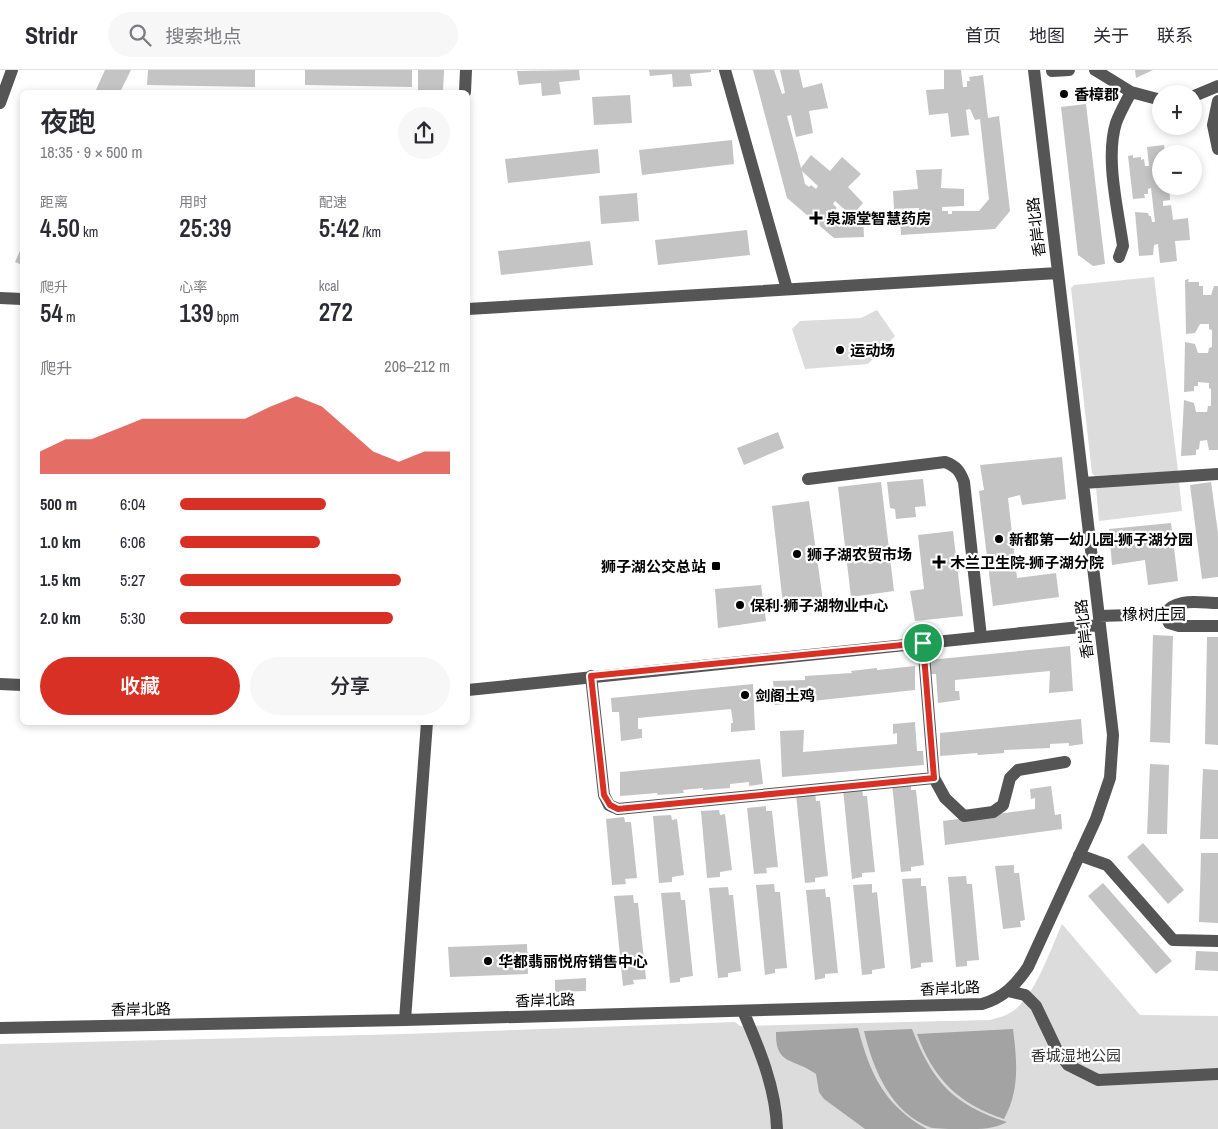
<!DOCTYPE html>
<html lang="zh">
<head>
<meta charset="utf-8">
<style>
  body { margin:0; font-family:"Archivo Narrow","Noto Sans SC",sans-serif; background:#f7f7f7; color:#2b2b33; height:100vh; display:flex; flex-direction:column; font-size:19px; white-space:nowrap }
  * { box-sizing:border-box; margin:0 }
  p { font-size:16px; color:#7c7c81 }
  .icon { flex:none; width:28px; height:28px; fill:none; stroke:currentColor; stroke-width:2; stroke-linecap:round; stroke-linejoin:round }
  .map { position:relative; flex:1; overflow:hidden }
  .drawer { position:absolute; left:20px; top:20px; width:450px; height:635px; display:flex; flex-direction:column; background:#fff; border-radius:8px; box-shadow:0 2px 8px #0003 }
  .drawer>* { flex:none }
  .fabs { position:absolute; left:1152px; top:15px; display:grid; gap:10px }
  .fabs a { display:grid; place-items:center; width:50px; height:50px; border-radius:50%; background:#fff; box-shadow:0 2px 8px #0003; font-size:25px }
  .pin { position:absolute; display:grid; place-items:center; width:42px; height:42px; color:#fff; margin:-21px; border:2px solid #fff; border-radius:50%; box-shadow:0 1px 5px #0007 }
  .round { display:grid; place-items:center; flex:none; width:52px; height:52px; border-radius:26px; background:#f7f7f7 }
  .head { display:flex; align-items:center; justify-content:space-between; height:85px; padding:0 20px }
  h1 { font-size:28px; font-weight:600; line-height:38px }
  .metrics { display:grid; grid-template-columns:repeat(3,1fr); gap:8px; height:85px; padding:5px 20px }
  .metrics div { display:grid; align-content:center }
  .metrics b { font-size:25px; font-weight:600 }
  .metrics small { font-size:14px; font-weight:400 }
  .metrics p { font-size:14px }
  .chart { height:140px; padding:10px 20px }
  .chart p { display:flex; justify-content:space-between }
  .chart svg { width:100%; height:90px; margin-top:5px; fill:#d93025; opacity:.7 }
  .action { display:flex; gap:10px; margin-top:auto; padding:10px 20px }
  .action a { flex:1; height:58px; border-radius:30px; background:#d93025; color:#fff; font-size:20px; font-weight:600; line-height:58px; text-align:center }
  .action a+a { background:#f7f7f7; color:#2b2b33 }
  ul { padding:0 20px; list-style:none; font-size:16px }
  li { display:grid; grid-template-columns:80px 60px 1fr; align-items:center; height:38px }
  li i { height:12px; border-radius:6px; background:#d93025 }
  header { display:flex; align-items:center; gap:30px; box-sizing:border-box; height:70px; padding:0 25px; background:#fff; border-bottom:1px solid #e1e1e2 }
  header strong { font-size:24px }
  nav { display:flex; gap:28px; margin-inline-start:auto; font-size:18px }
  .search { width:350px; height:45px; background:#f7f7f7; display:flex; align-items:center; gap:12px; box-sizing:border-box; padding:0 18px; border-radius:28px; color:#7c7c81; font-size:19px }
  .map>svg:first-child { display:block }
  .green { fill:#dcdcdc }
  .water { fill:#a3a3a3 }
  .building { fill:#c4c4c4; fill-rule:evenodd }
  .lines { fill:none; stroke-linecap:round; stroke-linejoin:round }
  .minor { stroke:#555; stroke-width:12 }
  .route-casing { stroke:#fff; stroke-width:10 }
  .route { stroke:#d93025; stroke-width:6 }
  .poi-dot { fill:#000; stroke:#fff; stroke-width:2 }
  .labels { text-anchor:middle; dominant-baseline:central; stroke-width:4.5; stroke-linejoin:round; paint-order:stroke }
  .poi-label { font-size:15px; font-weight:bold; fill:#000; stroke:#fff; text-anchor:start }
  .street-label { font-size:15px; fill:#000; stroke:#fff }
  .park-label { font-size:15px; fill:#333; stroke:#fff }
  .neighbourhood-label { font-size:16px; fill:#000; stroke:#fff }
</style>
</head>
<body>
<header>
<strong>Stridr</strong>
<div class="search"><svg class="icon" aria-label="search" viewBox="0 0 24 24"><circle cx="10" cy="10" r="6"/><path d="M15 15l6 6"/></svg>搜索地点</div>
<nav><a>首页</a><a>地图</a><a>关于</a><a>联系</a></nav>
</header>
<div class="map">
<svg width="1218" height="1059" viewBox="0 0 1218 1059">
  <rect width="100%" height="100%" fill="#fff"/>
  <path class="green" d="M1154 207 1178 401 1095 406 1092 403 1071 218 1074 215Z
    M877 240 895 266 868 294 805 299 792 259 800 251 861 248Z
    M1179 411 1182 441 1099 451 1096 417Z
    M1062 854 1140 945 1218 946V1059H0V974L404 964 735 952 740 956 990 950C996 948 1003 947 1008 944 1033 933 1051 878 1062 854Z"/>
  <path class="water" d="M858 958C870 1004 884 1035 927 1059H865L824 1029 819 1022 816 1004C795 988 775 996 776 962Z
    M912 959C932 1011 953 1035 1007 1052 994 1059 982 1059 966 1059 956 1059 941 1059 932 1058 891 1044 873 999 864 961Z
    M1013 959C1017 991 1020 1020 1004 1049 958 1034 933 1008 917 964Z"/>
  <path class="building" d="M105 0H131L120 22H95Z
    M148 0H255V17L147 15Z
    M305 0H412V17L305 15Z
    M418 0H444L443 22H418Z
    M579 0 580 10 559 12 561 24 542 26 541 13 519 15 517 1Z
    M649 0H711V2L690 4 692 16 673 17 672 4 650 6Z
    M753 0H774L782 24 785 23 780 0H799L803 18 822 13 828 38 809 41 813 63 796 67 791 45 787 46 801 98 811 85 830 101 842 87 861 104 848 117 863 133 852 146 835 131 833 134 837 138 835 140 846 149 863 148 864 167 834 168 787 128ZM802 101 818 116 816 119 811 115 809 117 805 114Z
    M944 0H961L963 17H967V11H970L969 7 983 5 988 48 999 46 1010 141 995 159 901 165 900 146 913 145V142H919V138L894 139 893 121 918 119 916 100 942 99 941 118 964 119V136L942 137V141H948V144H952V141H979L989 129 980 49 975 50 970 39 966 40 969 65 951 67 948 43 929 45 926 20 944 19Z
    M1135 0H1153L1136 8Z
    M630 25 632 53 594 55 592 27Z
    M1086 34 1105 194 1093 196 1078 185 1061 37Z
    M732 70 734 94 642 105 639 80Z
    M1164 75 1165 84H1161V116H1169L1170 130 1163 131V136L1171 135 1173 150 1188 148 1190 170 1175 171 1177 191 1160 193 1158 174 1154 175 1153 185 1139 186 1135 142 1148 143 1149 146H1151L1152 152H1155L1151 118 1148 119V124H1144L1145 128 1133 129 1128 86 1133 85V88L1141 87V90L1144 89 1145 96H1149L1147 77Z
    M598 79 600 103 508 113 505 89Z
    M637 123 639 151 601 154 599 126Z
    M747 160 750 185 658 195 655 170Z
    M590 171 593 195 501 205 498 181Z
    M22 176V195L15 192Z
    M1189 209 1188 212H1199V216H1203V225H1211L1214 216H1218V380H1209L1207 370 1200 371 1199 379 1196 380V385L1181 386 1184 330 1194 333 1196 342H1207L1208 336H1211V319L1209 318V313L1198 312V316H1194V321L1184 322 1185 272 1195 274 1198 283H1208L1209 278 1212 277V260L1209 259V254H1200L1195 263 1186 264 1185 210Z
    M778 362 784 378 744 395 737 378Z
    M1062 387 1066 429 1022 435 1020 425 1008 428 1017 508 1056 503 1059 527 993 536 979 421 984 420 980 395Z
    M923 409 926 436 915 437 916 447 896 449 895 439 890 438 887 412Z
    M881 412 894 521 851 527 838 417Z
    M1211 412 1218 463V507L1202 509 1190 415Z
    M809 431 823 531 783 535 772 436Z
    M1171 453 1178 511 1148 515 1145 490 1112 495 1109 459Z
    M953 461 963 546 915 551 910 521 924 519 918 465Z
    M761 515 766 551 718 558 715 519Z
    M1153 565 1173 566 1170 673 1150 672Z
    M1207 567H1218V675L1205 674Z
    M1070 576 1073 621 1049 623 1050 601 955 610V621H959L960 630 938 633 936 604H930L929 590Z
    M915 596V620L775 635 773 611 805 610V606L852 603 851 601 877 598V600Z
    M753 614 755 660 731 662V653H733L731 639 638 648V659H642V668L621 671 619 642H612L611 628Z
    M1081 649 1083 674 1069 676V673L1050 674V678L1004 680V683L978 685 977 683 940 686V663Z
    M915 652 917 681H923L924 695 782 707 780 661 804 660 803 682 897 674V663L893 664V654Z
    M760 689 763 714 749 716V712L730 714V718L703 720V718L683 720 684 723 658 725 657 723 620 726V702Z
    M1150 694 1169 695 1167 764H1147Z
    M1203 699 1218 700V769H1200Z
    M911 711V720H916L924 795 911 797V801L901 802 892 713Z
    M1051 716 1055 745 1061 744 1062 759 945 775 943 751 1035 739V728L1031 729 1030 719Z
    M862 718 863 726H867L875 802 862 803V807L852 809 843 719Z
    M815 722 816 731H820L828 806 815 808V812L805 813 796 724Z
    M766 736V741H772L778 797 766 798 767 803 754 804 747 738Z
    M719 740 720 745 725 744 732 800 720 802V807L707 808 701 741Z
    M671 745 672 750 677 749 684 805 672 807V812L659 813 653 746Z
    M624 747 625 752H631L637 808 625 809 626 814 612 815 606 749Z
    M1143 773 1184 820 1168 834 1127 787Z
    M1201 783H1218V853L1199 852Z
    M1014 795V803H1019L1025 850 1020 851 1021 857 1003 859 995 796Z
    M966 806 967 814H972L979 890 967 891V896L956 897 948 807Z
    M921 808V816H926L933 892 921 893V897L911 899 902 809Z
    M1103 813 1172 891 1156 904 1088 826Z
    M774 814 775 822H780L787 898 775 899V903L765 905 756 815Z
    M872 814V823L877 822 885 898 872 900V904L862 905 853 815Z
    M728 817 729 825H733L741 901 728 903V907L718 908 709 818Z
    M825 819 826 827H830L838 903 825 904V908L815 910 806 820Z
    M680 822 681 830H685L693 906 680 908V912L670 913 661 823Z
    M633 825 634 833H638L646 909 633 910 634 914 623 916 614 826Z
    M527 874 528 904 450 907 448 877Z
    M1196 881 1218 882V901L1195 900Z
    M586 908V921L555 922V910Z"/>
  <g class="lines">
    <path class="minor" d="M725 0 787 219
      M1095 0 1131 22 1161 30
      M1052 1 1069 0
      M465 22 466 0
      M1194 26 1218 16
      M1218 31 1213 55 1218 79
      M0 33 12 0
      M1119 187 1123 176C1118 140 1105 88 1116 53 1120 42 1126 32 1131 22
      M0 228 22 229
      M468 239 1058 203
      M808 409 945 392C956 396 960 401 964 412L981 567
      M1083 413 1218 404
      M1165 544 1169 553 1179 556H1218
      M1165 544C1175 527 1200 533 1218 533
      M1099 546 1165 544
      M923 573 934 708 945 728 964 746 993 742 1003 735 1010 708 1018 700 1065 692
      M591 606 604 725 609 735 618 739 934 708
      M0 614 22 615
      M468 620 1100 555
      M1079 785 1107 795 1173 870 1218 871
      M1008 921 1025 925 1036 936 1057 980 1068 995 1098 1010 1218 1004
      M743 941C759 978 776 1018 777 1059
      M405 950 427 652
      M0 958 405 950 982 934C1003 928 1016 915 1028 897L1096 749 1110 708 1113 665 1034 0"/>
  </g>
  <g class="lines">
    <defs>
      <path id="route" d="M923 573 934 708 618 739 610 735 604 725 591 606Z"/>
    </defs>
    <use href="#route" class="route-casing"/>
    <use href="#route" class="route"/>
  </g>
  <g class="poi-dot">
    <circle cx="1064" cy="24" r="5"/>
    <path d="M813.5 140.5h5v5h5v5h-5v5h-5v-5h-5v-5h5z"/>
    <circle cx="840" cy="280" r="5"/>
    <circle cx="999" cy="469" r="5"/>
    <circle cx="797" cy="484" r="5"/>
    <path d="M936.5 484.5h5v5h5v5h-5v5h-5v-5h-5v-5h5z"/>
    <rect x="711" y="491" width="10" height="10" rx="2.5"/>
    <circle cx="740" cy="535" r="5"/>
    <circle cx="745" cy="625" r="5"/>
    <circle cx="488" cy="891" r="5"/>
  </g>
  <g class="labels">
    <g class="poi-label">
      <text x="1074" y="24">香樟郡</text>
      <text x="826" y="148">泉源堂智慧药房</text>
      <text x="850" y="280">运动场</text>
      <text x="1009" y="469">新都第一幼儿园-狮子湖分园</text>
      <text x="807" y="484">狮子湖农贸市场</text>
      <text x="950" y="492">木兰卫生院-狮子湖分院</text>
      <text x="706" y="496" text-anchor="end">狮子湖公交总站</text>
      <text x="750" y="535">保利·狮子湖物业中心</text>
      <text x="755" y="625">剑阁土鸡</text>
      <text x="498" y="891">华都翡丽悦府销售中心</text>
    </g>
    <g class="street-label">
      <text transform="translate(1036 157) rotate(-97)">香岸北路</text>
      <text transform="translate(1084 559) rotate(-97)">香岸北路</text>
      <text transform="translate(950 918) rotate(-3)">香岸北路</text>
      <text transform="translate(545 930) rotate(-2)">香岸北路</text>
      <text transform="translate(141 939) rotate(-1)">香岸北路</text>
    </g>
    <g class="park-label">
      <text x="1076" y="985">香城湿地公园</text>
    </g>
    <g class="neighbourhood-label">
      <text x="1154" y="544">橡树庄园</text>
    </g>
  </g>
</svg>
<div class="fabs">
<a>+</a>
<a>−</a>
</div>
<div class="pin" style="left:923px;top:573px;background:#1e9e55"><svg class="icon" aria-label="arrive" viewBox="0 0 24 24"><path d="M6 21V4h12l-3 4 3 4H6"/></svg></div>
<section class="drawer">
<div class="head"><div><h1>夜跑</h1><p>18:35 · 9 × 500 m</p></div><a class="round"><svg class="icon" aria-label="share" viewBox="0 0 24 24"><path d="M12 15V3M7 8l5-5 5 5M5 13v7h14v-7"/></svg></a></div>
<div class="metrics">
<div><p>距离</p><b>4.50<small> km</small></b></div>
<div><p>用时</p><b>25:39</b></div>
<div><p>配速</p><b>5:42<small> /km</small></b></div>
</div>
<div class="metrics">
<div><p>爬升</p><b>54<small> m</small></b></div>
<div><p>心率</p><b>139<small> bpm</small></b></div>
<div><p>kcal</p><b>272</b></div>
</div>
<div class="chart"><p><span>爬升</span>206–212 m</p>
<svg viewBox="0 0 160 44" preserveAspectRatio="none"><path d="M0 44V33L10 27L20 27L30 22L40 17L50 17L60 17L70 17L80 17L90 11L100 6L110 11L120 22L130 33L140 38L150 33L160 33V44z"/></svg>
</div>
<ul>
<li><b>500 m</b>6:04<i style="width:54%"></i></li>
<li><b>1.0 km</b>6:06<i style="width:52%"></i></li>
<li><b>1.5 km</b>5:27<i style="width:82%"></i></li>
<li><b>2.0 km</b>5:30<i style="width:79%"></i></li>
</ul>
<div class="action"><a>收藏</a><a>分享</a></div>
</section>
</div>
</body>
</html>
